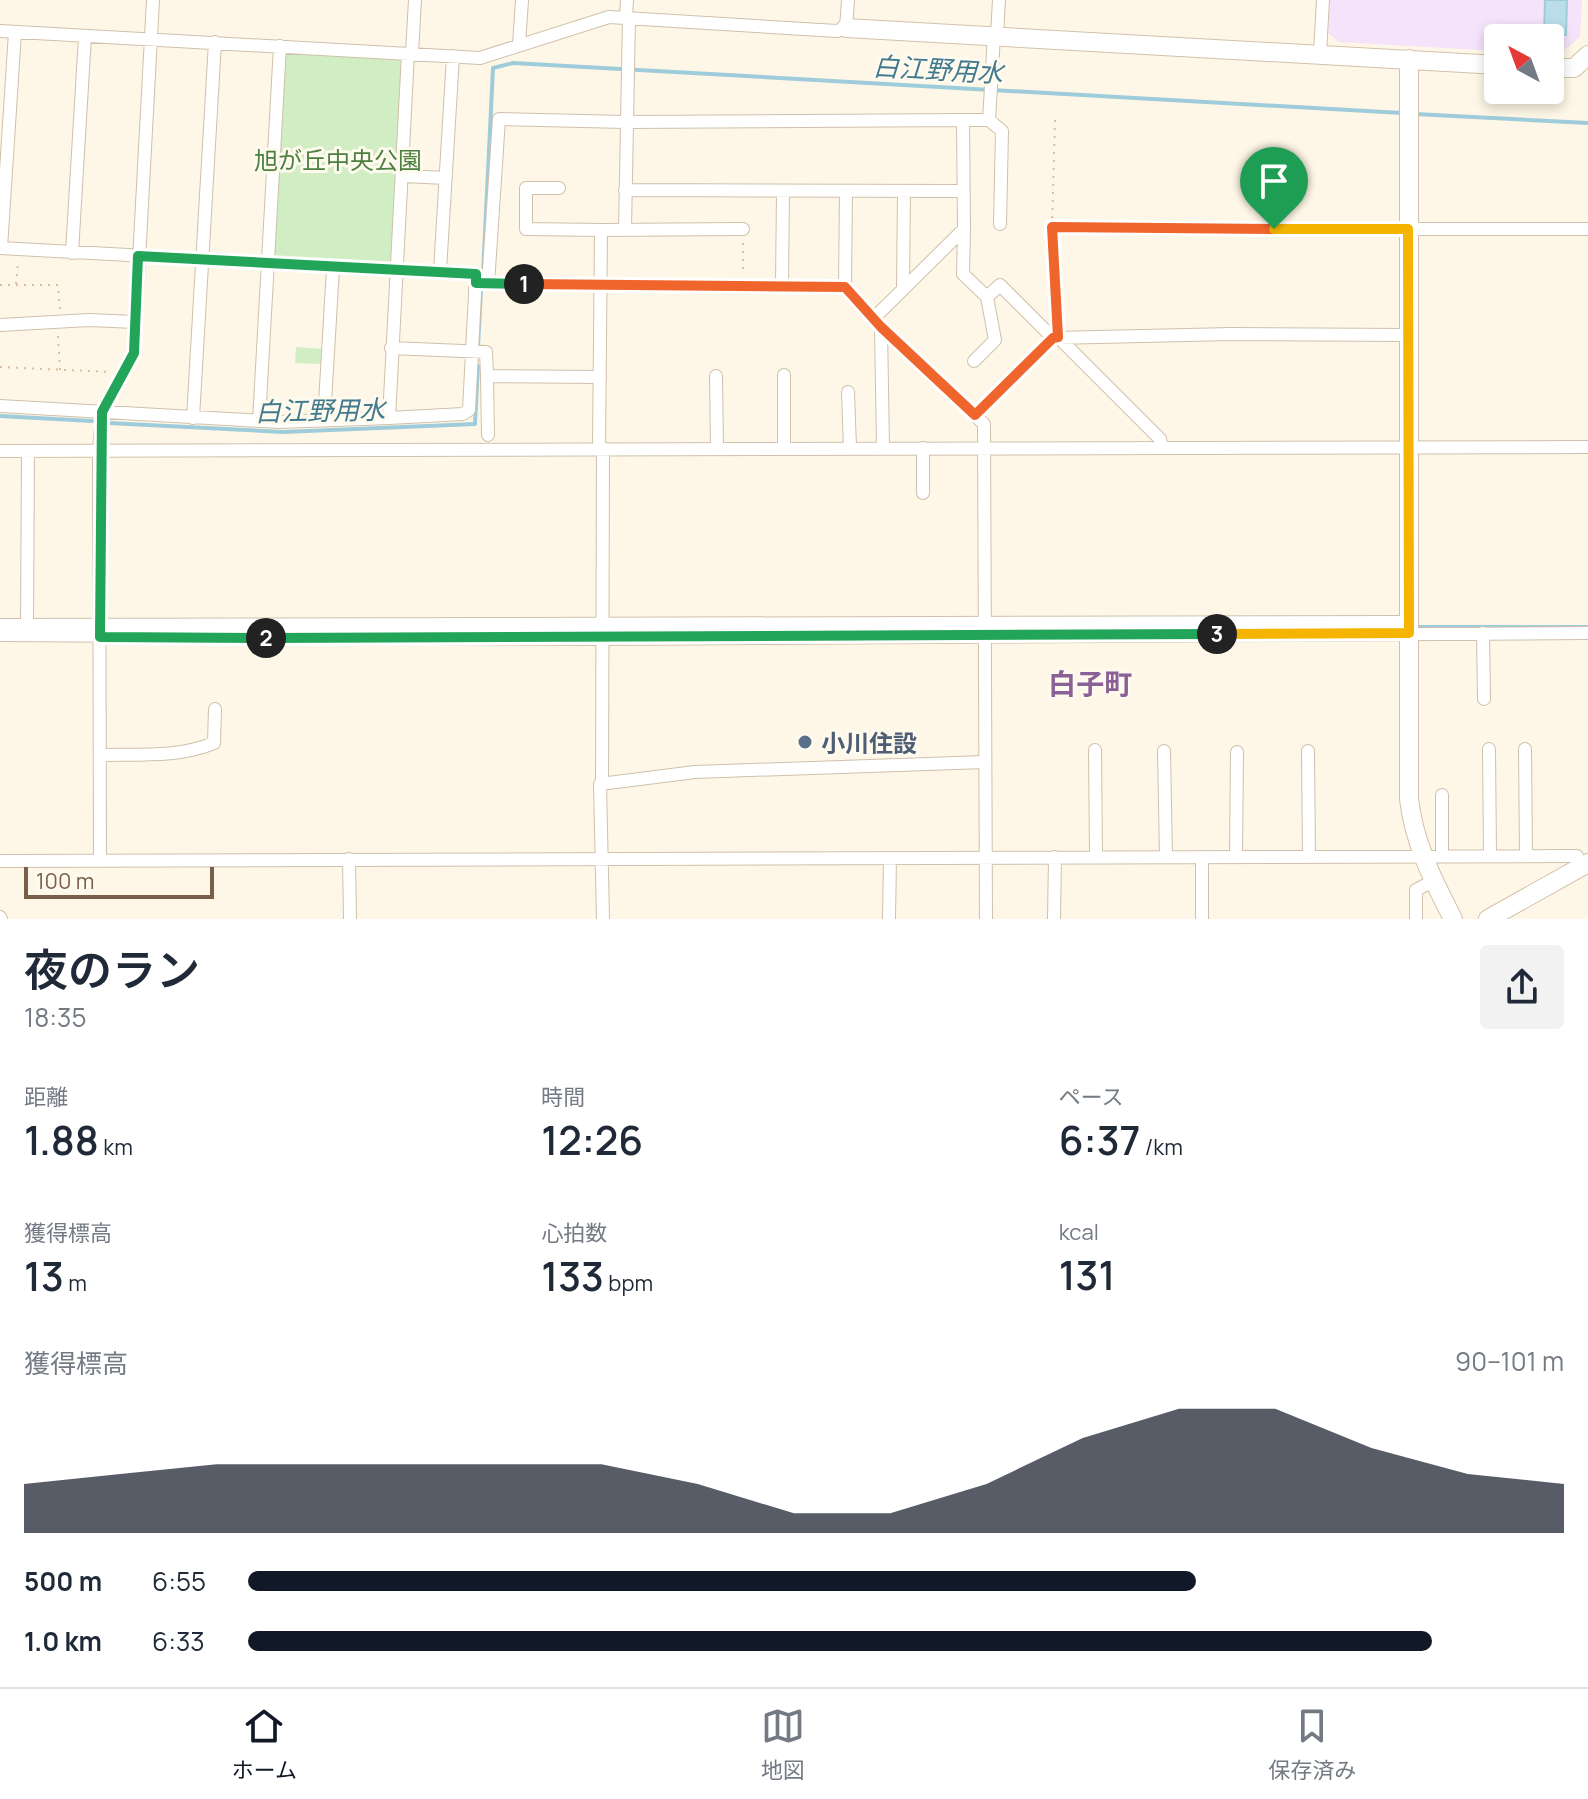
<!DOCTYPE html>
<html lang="ja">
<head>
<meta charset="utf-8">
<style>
  body { margin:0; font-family:Manrope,"Noto Sans JP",sans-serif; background:#f2f2f3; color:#1f2937; height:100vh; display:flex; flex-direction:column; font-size:30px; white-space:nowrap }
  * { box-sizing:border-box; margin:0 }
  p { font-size:26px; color:#747a83 }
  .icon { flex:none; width:44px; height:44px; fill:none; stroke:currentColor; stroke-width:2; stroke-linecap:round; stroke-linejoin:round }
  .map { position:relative; height:919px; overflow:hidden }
  .side { display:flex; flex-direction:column; background:#fff; flex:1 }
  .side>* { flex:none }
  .needle { width:52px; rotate:319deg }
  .controls { position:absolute; left:1484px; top:24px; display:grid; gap:16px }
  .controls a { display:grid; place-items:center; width:80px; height:80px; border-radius:8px; background:#fff; box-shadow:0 4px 12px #0003; font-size:40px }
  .scale { position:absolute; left:24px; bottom:20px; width:190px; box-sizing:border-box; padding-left:8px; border:4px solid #795f49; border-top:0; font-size:22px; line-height:28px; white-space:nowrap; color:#795f49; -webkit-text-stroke:6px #fffaee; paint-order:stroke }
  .pin { position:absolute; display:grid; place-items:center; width:68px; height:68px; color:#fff; margin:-82px -34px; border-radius:50% 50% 50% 0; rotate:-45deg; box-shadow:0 0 8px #0007 }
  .pin .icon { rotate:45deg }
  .km { position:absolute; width:40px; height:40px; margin:-20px; border-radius:50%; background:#222; color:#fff; font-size:22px; line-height:40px; text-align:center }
  .round { display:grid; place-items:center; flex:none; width:84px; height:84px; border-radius:8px; background:#f2f2f3 }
  .head { display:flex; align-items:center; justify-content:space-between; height:136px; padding:0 24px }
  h1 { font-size:44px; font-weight:600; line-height:60px }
  .stats { display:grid; grid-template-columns:repeat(3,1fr); gap:12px; height:136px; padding:8px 24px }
  .stats div { display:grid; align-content:center }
  .stats b { font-size:40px; font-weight:600 }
  .stats small { font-size:22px; font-weight:400 }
  .stats p { font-size:22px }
  .chart { height:224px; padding:16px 24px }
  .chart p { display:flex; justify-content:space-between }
  .chart svg { width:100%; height:144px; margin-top:8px; fill:#111827; opacity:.7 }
  ul { padding:0 24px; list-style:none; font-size:26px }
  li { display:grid; grid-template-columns:128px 96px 1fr; align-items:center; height:60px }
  li i { height:20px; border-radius:10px; background:#111827 }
  .menu { display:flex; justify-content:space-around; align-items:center; height:112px; border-top:2px solid #e0e1e3; background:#fff; font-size:22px; color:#747a83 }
  .menu a { display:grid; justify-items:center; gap:4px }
  .menu .on { color:#111827 }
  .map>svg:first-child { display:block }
  .education { fill:#f4e3fa }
  .green { fill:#d0edc4 }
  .water { fill:#badde9; stroke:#9fccdb; stroke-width:2 }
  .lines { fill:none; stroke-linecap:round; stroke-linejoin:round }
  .stream { stroke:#9fccdb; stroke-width:4 }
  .street-casing { stroke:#d0c0ab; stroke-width:14 }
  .secondary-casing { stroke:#d4c1a9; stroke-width:20 }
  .path { stroke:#dabc9f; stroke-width:2; stroke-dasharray:2 6; stroke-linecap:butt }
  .street { stroke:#fff; stroke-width:12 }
  .secondary { stroke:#fff; stroke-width:18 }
  .split-1-casing { stroke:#fff; stroke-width:16 }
  .split-2-casing { stroke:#fff; stroke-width:16 }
  .split-3-casing { stroke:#fff; stroke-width:16 }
  .split-4-casing { stroke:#fff; stroke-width:16 }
  .split-1 { stroke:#f0652b; stroke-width:10 }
  .split-2 { stroke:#22a559; stroke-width:10 }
  .split-3 { stroke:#22a559; stroke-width:10 }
  .split-4 { stroke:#f5b400; stroke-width:10 }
  .service-dot { fill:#5c6f8a; stroke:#fffaee; stroke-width:3 }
  .labels { text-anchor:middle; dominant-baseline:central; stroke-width:6; stroke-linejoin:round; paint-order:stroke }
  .park-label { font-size:24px; fill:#4c8040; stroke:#fffaee }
  .service-label { font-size:24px; font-weight:bold; fill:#4e5e75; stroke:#fffaee; text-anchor:start }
  .water-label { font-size:26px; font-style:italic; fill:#41798e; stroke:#fffaee }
  .quarter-label { font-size:28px; font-weight:bold; fill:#8a6196; stroke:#fffaee }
</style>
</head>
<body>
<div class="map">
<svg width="1588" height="919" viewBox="0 0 1588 919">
  <rect width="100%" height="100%" fill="#fef7e7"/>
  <path class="education" d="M1330 0H1582L1580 37 1560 54 1550 53V38H1498V51L1339 42 1328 33Z"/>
  <path class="green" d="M292 51 401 57 404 62 392 261 385 265 277 259 272 255 284 56Z
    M296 347 323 349 322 364 295 363Z"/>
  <path class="water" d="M1545 0H1567L1566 35 1544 34Z"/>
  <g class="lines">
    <path class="stream" d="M1415 114 1588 123
      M483 274 493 68 513 63 1402 113
      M478 346 481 291
      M0 416 92 421
      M109 423 283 432 475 424 478 366
      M1414 627H1588
      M254 631 458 630"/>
    <defs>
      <path id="street" d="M626 18 627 0
        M0 31 480 58 609 17 837 31 846 28 848 0
        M997 36 999 0
        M519 45 522 0
        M412 53 415 0
        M1320 53 1323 0
        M963 120H989L994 36
        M989 120 1002 131 1000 224
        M403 176 446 178
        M559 188H526V229L601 230
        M625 190 963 191
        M625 229 629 18
        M964 229 963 274 987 297 995 340 974 361
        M1274 229H1588
        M0 248 476 274 469 410 463 414 389 418
        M1 248 15 32
        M72 253 85 36
        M440 271 453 56
        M476 283 845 287 881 327 984 424 986 919
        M488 284 499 119 626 122 963 120 964 229 874 318
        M782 286 783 191
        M845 287 846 191
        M903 289 904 191
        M987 297 1000 285 1053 338
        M0 325 89 320 135 322
        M881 327 883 448
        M1058 337 1160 439 1162 447
        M391 348 486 352 487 376 600 377
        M784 375V447
        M487 376 488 435
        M716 376 717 447
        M848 392 850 448
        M0 406 280 422 389 418 408 53
        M975 415 1053 338 1231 334 1409 335
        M193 418 215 42
        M324 420 333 268
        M259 421 280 46
        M599 447 601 230 743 229
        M923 448V493
        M0 451 1588 447
        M0 625 1409 622
        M27 625 28 451
        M1483 633 1484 699
        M0 635 601 639 1588 633
        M1489 749 1490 855
        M1525 749 1526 855
        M1095 750 1096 856
        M1164 751 1166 856
        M1308 751 1309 856
        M100 755C138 754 178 758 214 743L215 709
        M602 784 603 448
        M1442 795V855
        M1202 857V919
        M1236 857 1237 752
        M349 859 350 919
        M100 860 99 452 102 412 134 353 153 0
        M0 861 1577 856
        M0 917 1 919
        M603 919 600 784 695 772 985 762
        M889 919 890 858
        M1054 919 1055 857
        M1416 919V890L1433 881"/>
      <path id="secondary" d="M846 28 1498 65
        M1409 59V799C1414 843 1433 880 1453 919
        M1550 68H1574L1588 55
        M1488 919 1588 863"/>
    </defs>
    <use href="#street" class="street-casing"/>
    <use href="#secondary" class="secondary-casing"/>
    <path class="path" d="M1055 120 1052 227 1055 323
      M1052 227 1261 229
      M743 243V272
      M16 284 18 263
      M0 285H58L60 310
      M58 336 60 370
      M0 367 111 372"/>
    <use href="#street" class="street"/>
    <use href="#secondary" class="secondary"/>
  </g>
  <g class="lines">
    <defs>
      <path id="split-1" d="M524 284 845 287 881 327 975 415 1053 338 1058 337 1052 227 1274 229"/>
      <path id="split-2" d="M266 638 100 637 102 412 134 353 138 256 476 274V283L524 284"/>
      <path id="split-3" d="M266 638 1217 634"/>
      <path id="split-4" d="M1217 634 1409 633 1408 229H1274"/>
    </defs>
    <use href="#split-1" class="split-1-casing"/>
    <use href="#split-2" class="split-2-casing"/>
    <use href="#split-3" class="split-3-casing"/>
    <use href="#split-4" class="split-4-casing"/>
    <use href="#split-1" class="split-1"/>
    <use href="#split-2" class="split-2"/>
    <use href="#split-3" class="split-3"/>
    <use href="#split-4" class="split-4"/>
  </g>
  <circle class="service-dot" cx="805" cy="742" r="8"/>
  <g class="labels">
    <g class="park-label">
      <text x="338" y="159">旭が丘中央公園</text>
    </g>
    <g class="service-label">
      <text x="821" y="742">小川住設</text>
    </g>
    <g class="water-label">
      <text transform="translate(938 69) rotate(3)">白江野用水</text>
      <text transform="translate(320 410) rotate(-1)">白江野用水</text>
    </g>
    <g class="quarter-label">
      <text x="1090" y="683">白子町</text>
    </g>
  </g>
</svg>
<div class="controls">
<a><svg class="needle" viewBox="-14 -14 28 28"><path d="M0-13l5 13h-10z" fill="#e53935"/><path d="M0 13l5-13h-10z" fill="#747a83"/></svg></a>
</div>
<div class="scale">100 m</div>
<div class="pin" style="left:1274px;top:229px;background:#1e9e55"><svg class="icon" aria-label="arrive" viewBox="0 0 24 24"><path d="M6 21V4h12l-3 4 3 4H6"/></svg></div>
<b class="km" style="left:524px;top:284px">1</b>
<b class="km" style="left:266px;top:638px">2</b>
<b class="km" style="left:1217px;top:634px">3</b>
</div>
<section class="side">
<div class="head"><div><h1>夜のラン</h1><p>18:35</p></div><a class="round"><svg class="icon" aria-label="share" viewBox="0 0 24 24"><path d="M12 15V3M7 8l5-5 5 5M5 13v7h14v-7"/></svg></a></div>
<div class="stats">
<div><p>距離</p><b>1.88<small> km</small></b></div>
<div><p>時間</p><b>12:26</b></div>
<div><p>ペース</p><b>6:37<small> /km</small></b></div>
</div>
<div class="stats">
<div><p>獲得標高</p><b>13<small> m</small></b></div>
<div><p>心拍数</p><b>133<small> bpm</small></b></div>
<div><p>kcal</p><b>131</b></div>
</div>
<div class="chart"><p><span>獲得標高</span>90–101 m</p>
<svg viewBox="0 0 160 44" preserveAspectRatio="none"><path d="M0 44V29L10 26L20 23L30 23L40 23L50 23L60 23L70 29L80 38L90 38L100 29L110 15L120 6L130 6L140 18L150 26L160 29V44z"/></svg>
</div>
<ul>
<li><b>500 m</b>6:55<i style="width:72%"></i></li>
<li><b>1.0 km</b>6:33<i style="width:90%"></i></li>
</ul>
</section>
<nav class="menu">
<a class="on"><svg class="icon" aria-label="home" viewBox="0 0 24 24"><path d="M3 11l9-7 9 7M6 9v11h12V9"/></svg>ホーム</a>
<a><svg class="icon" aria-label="map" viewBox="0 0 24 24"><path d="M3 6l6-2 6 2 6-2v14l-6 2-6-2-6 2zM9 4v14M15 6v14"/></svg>地図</a>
<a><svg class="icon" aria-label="saved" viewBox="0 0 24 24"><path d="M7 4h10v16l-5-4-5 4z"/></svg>保存済み</a>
</nav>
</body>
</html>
